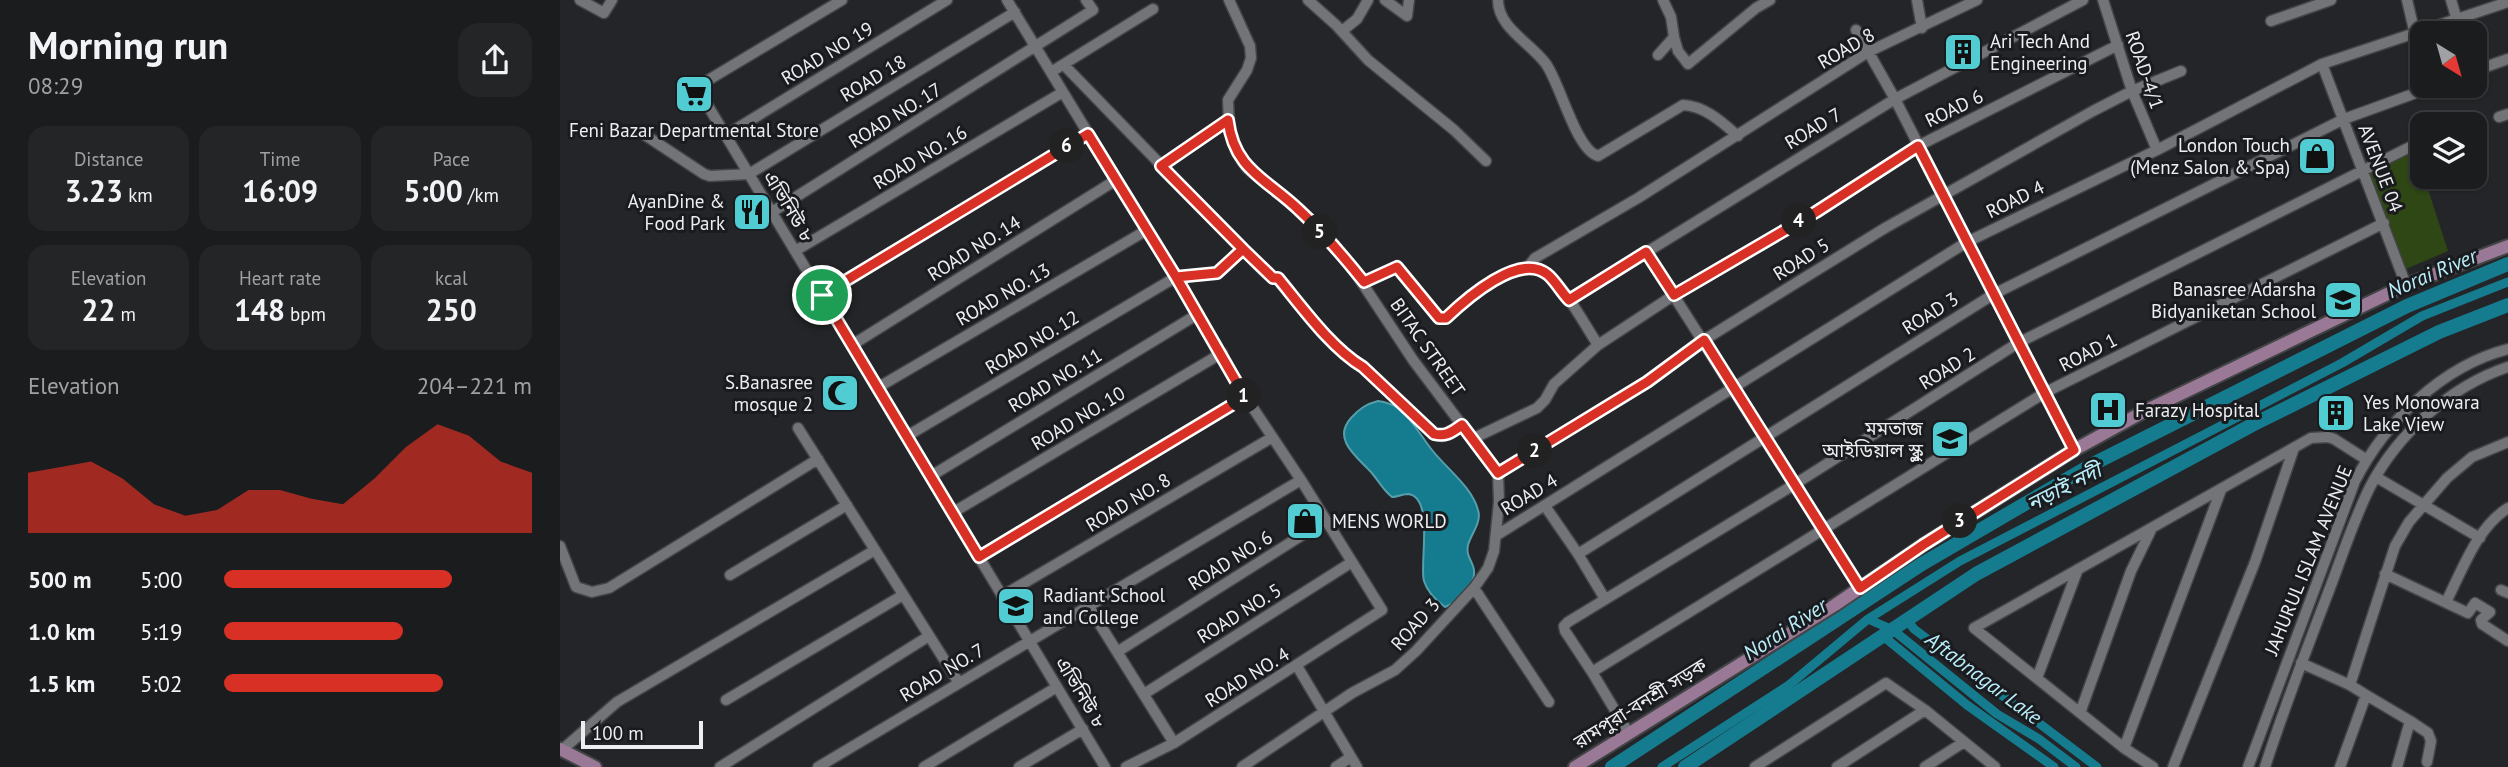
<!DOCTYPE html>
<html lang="en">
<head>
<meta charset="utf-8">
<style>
  body { margin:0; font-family:"PT Sans","Noto Sans Bengali",sans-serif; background:#242527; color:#f1f3f6; height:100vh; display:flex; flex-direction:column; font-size:26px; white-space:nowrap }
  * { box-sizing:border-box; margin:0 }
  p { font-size:23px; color:#a0a1a4 }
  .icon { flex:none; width:38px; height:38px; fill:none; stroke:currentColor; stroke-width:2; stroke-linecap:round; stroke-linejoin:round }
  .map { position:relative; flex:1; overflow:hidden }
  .panel { display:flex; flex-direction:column; background:#1b1c1e; width:560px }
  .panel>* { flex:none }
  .needle { width:46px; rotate:143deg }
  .tools { position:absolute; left:1850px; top:21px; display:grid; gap:14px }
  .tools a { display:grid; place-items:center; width:77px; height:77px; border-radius:14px; background:#1b1c1e; box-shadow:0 2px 5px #0004,0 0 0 2px #393a3c; font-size:35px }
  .scale { position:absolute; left:21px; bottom:18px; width:122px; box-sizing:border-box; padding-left:7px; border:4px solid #edeef0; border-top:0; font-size:19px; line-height:24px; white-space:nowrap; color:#edeef0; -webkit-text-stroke:5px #1a1b1e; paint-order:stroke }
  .pin { position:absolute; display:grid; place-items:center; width:60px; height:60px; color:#fff; margin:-30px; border:4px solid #fff; border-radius:50%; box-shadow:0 2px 7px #0007 }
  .km { position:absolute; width:35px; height:35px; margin:-18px; border-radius:50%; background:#222; color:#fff; font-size:19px; line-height:35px; text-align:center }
  .round { display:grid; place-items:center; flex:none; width:74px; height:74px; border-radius:21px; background:#242527 }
  .summary { display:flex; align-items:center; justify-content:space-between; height:119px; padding:0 28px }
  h1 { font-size:38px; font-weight:600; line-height:52px }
  .metrics { display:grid; grid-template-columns:repeat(3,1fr); gap:10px; height:119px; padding:7px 28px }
  .metrics div { display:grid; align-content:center; border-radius:18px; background:#242527; text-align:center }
  .metrics b { font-size:30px; font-weight:600 }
  .metrics small { font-size:19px; font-weight:400 }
  .metrics p { font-size:19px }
  .chart { height:196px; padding:14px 28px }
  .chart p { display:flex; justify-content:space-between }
  .chart svg { width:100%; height:126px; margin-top:7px; fill:#d93025; opacity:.7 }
  ul { padding:0 28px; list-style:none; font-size:23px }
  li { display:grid; grid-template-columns:112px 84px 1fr; align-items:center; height:52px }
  li i { height:18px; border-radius:9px; background:#d93025 }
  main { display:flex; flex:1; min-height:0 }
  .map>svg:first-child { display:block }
  .green { fill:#2e4714 }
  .water { fill:#147c8e; stroke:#559eab; stroke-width:2 }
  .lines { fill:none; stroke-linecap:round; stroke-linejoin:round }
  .canal { stroke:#147c8e; stroke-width:9 }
  .river { stroke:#147c8e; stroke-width:14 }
  .minor-casing { stroke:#434446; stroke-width:13 }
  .major-casing { stroke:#434446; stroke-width:16 }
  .minor { stroke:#737478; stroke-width:10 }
  .major { stroke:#9a7997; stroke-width:12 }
  .route-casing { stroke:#fff; stroke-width:14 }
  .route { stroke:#d93025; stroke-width:9 }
  .labels { text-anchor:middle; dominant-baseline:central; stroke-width:6; stroke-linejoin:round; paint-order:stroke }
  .poi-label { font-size:19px; fill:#edeef0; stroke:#1a1b1e; text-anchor:start }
  .street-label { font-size:19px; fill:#edeef0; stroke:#1a1b1e }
  .water-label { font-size:21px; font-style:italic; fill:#b9eefa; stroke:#1a1b1e }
</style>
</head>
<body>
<main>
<section class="panel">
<div class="summary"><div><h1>Morning run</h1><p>08:29</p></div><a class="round"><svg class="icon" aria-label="share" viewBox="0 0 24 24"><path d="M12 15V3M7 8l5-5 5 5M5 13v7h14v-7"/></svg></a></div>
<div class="metrics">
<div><p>Distance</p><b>3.23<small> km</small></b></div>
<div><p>Time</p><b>16:09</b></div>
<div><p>Pace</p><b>5:00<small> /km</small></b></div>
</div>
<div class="metrics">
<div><p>Elevation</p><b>22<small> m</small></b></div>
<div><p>Heart rate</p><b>148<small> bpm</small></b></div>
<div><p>kcal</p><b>250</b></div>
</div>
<div class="chart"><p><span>Elevation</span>204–221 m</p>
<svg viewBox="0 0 160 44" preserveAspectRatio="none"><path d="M0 44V23L10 21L20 19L30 25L40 34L50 38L60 36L70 29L80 29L90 32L100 34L110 25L120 14L130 6L140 10L150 19L160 23V44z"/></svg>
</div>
<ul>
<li><b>500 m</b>5:00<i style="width:74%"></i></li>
<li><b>1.0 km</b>5:19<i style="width:58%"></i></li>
<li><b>1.5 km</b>5:02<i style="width:71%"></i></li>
</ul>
</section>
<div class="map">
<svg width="1948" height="767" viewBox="0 0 1948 767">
  <rect width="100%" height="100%" fill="#242528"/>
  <path class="green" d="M1855 150 1862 177H1864L1888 251 1846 269 1806 170Z"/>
  <path class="water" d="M818 401C825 402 832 404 838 408 852 419 861 436 872 450 887 469 912 487 918 510 922 522 911 534 908 545 906 554 910 558 913 566 919 582 899 602 885 607 877 601 867 591 864 581 859 565 875 497 848 494 843 494 837 497 832 497 823 490 818 480 811 472 796 456 772 439 791 418 799 409 806 404 818 401Z"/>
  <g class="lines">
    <path class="canal" d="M1308 619 1333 630 1437 714 1479 739 1516 767
      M1102 767 1229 685 1308 619 1400 561 1782 363 1862 316 1948 282
      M1494 767 1407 705 1323 636 1347 620 1354 629 1537 767"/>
    <path class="river" d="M1052 767 1362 564 1533 464 1847 306 1948 264
      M1125 767 1416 574 1692 425 1879 332 1948 305"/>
    <defs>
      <path id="minor" d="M20 0 44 13 52 0
        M282 0 145 82 142 88V96L545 767
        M447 0 638 314 685 396 741 480 822 610 614 743 566 767
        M669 0 690 46 691 58 687 70 668 100 669 123 676 151 687 168 739 209 791 266 853 360 938 473
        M748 0 776 25 808 60 894 130 926 161
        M825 0 847 16 849 0
        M938 0C938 28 971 43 986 64 1000 83 1016 150 1038 156L1123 105C1145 106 1162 122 1178 136
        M1357 0 1362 28
        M1543 0 1572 91 1597 150
        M1847 0 1855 34
        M1891 0 1897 20
        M1711 21 1771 0
        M1296 30 1335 99 1514 450
        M782 31 797 19 808 0
        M1114 37 1118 51 1128 64 1196 8 1210 0
        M1098 55 1114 37 1111 17 1103 0
        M1762 64 1846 285
        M504 65 703 270 713 278H717C742 307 771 348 803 367L874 434 882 436 902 425
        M1914 71 1948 59
        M491 72 593 9
        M1939 117 1948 114
        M85 135 144 174 150 176 189 174 455 12
        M166 135 387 0
        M601 166 669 120
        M212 212 533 10 526 0
        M235 251 503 92
        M1086 252 1300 588
        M968 267 975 258 1078 198 1308 52 1417 0
        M804 283 837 267 879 318H886C906 299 960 251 988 275 1009 294 1023 322 1038 345L1114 295 1256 212 1358 146 1558 45
        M262 295 528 134
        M1009 300 1335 99 1523 0
        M292 345 556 180
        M317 388 587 230
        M238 428 399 683
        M347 436 616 277 657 273 683 249
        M912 439 977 408 985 400 994 384 1038 345
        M938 473 1087 381 1144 340 1325 228 1533 111 1572 91 1621 71
        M371 476 638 314
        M1816 477 1920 538
        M985 506 1018 554 1045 599
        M392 513 662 353
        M937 535 1407 242 1597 150 1762 64 1948 2
        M0 546 16 587 32 592 49 588 258 459
        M1018 554 1434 294 1784 119 1875 86
        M419 557 685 396
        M1825 574 1908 613 1915 603 1930 612 1921 620 1922 624 1948 641
        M170 575 287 505
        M914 588 989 702
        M1941 590 1948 593
        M442 596 711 438
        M1886 602C1902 571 1917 527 1948 508
        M529 607 614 743
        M557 652 766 520
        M1741 663 1790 685 1806 695 1780 767
        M737 666 797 767
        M1032 672 1005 631 1004 626 1008 622 1235 484 1458 343 1854 145
        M1477 678 1518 569
        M1790 685 1835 546 1849 522 1887 478 1912 457 1948 442
        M584 694 792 562
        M1806 695 1850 721 1837 767
        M166 700 343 595
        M1520 713 1571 571 1592 528
        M1850 721 1868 733 1871 741 1867 762
        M1068 732 1032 672 1486 392 1824 223
        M1564 748 1661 490
        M2 750 57 702 315 550
        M160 767 369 636
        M258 767 741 480
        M364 767 497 687
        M459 767 523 729
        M682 767 792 693 835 670 856 651 914 588 928 568 934 551 939 502 938 473
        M776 767 791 757
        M1195 767 1326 683 1365 710 1435 767
        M1277 767 1365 710
        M1365 767 1404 742
        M1593 767 1564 748 1414 628 1751 438 1768 437 1774 439 1807 460
        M1613 767 1695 562 1734 448
        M1688 767 1795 481C1826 421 1882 366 1948 349
        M1705 767C1723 711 1744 656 1765 601 1780 563 1792 523 1810 487 1838 433 1891 386 1948 367"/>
      <path id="major" d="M0 749 35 767
        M1015 767 1275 605 1363 545 1514 450 1583 412 1846 285 1948 246"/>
    </defs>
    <use href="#minor" class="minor-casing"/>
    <use href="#major" class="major-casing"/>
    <use href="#minor" class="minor"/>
    <use href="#major" class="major"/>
  </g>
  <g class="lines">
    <defs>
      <path id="route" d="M262 295 419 557 685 397 616 277 657 273 683 249 713 278H718C742 307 771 348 803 367L874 434C886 437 892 432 902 425L938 473 1087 382 1144 340 1300 588 1363 545 1514 450 1358 146 1256 212 1114 295 1086 252 1009 300C1001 292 995 280 987 274 959 252 906 299 886 318H879L837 267 804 282C784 257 763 232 739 210 707 179 674 170 668 120L601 166 683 249 657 273 616 277 528 134 262 295"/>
    </defs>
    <use href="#route" class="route-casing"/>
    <use href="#route" class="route"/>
  </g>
  <defs>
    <symbol id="building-square" viewBox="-11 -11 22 22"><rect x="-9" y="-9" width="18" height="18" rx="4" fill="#51ccd2" stroke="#1a1b1e"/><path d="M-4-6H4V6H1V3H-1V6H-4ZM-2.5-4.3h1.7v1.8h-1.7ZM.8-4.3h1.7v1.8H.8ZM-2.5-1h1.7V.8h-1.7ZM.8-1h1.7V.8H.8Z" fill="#111"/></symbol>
    <symbol id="supermarket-square" viewBox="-11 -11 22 22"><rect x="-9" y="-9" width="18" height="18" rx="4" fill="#51ccd2" stroke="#1a1b1e"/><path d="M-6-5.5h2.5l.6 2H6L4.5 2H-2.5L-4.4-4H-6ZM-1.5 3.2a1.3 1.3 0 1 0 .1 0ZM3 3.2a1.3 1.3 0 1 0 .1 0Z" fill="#111"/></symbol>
    <symbol id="shop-square" viewBox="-11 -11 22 22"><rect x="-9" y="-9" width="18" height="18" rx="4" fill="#51ccd2" stroke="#1a1b1e"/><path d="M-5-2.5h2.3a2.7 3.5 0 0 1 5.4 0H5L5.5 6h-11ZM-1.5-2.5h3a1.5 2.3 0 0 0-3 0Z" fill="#111"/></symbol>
    <symbol id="restaurant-square" viewBox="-11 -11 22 22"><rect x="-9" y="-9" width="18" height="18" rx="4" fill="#51ccd2" stroke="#1a1b1e"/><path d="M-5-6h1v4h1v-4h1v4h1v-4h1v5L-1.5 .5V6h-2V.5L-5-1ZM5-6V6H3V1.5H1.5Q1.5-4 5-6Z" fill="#111"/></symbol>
    <symbol id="school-square" viewBox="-11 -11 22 22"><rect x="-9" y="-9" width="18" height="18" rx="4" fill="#51ccd2" stroke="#1a1b1e"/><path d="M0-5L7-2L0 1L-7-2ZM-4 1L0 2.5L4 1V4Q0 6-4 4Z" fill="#111"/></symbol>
    <symbol id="mosque-square" viewBox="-11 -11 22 22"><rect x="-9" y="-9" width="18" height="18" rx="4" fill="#51ccd2" stroke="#1a1b1e"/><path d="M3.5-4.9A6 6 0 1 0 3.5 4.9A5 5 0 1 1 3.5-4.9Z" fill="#111"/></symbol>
    <symbol id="hospital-square" viewBox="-11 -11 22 22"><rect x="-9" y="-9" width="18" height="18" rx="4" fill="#51ccd2" stroke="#1a1b1e"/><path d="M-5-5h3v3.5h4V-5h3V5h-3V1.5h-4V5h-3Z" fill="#111"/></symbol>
  </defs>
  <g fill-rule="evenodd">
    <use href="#building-square" x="1381" y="30" width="44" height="44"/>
    <use href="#supermarket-square" x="112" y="72" width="44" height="44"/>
    <use href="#shop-square" x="1735" y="134" width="44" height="44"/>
    <use href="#restaurant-square" x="170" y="190" width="44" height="44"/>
    <use href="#school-square" x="1761" y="278" width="44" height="44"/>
    <use href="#mosque-square" x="258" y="371" width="44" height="44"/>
    <use href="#hospital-square" x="1526" y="388" width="44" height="44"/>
    <use href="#building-square" x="1754" y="391" width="44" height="44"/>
    <use href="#school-square" x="1368" y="417" width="44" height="44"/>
    <use href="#shop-square" x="723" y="499" width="44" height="44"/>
    <use href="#school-square" x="434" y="584" width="44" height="44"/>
  </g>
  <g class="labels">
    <g class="poi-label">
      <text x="1430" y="41">Ari Tech And<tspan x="1430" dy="22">Engineering</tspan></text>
      <text x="134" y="130" text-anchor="middle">Feni Bazar Departmental Store</text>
      <text x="1730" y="145" text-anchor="end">London Touch<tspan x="1730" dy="22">(Menz Salon &amp; Spa)</tspan></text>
      <text x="165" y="201" text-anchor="end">AyanDine &amp;<tspan x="165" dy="22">Food Park</tspan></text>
      <text x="1756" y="289" text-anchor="end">Banasree Adarsha<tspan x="1756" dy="22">Bidyaniketan School</tspan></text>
      <text x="253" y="382" text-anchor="end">S.Banasree<tspan x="253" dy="22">mosque 2</tspan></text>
      <text x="1803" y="402">Yes Monowara<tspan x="1803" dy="22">Lake View</tspan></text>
      <text x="1575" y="410">Farazy Hospital</text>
      <text x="1363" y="428" text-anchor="end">মমতাজ<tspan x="1363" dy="22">আইডিয়াল স্কুল</tspan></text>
      <text x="772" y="521">MENS WORLD</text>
      <text x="483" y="595">Radiant School<tspan x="483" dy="22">and College</tspan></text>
    </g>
    <g class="street-label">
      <text transform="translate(1286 48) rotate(-30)">ROAD 8</text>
      <text transform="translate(267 53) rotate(-31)">ROAD NO 19</text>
      <text transform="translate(1585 70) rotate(71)">ROAD-4/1</text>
      <text transform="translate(313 78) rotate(-31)">ROAD 18</text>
      <text transform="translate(1394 108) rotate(-26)">ROAD 6</text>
      <text transform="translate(335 115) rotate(-32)">ROAD NO. 17</text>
      <text transform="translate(1253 128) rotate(-31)">ROAD 7</text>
      <text transform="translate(360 157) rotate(-31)">ROAD NO. 16</text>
      <text transform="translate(1821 168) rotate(69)">AVENUE 04</text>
      <text transform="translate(1455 199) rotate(-26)">ROAD 4</text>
      <text transform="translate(229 206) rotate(59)">এভিনিউ ৮</text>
      <text transform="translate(414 248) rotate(-32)">ROAD NO. 14</text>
      <text transform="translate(1241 259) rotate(-32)">ROAD 5</text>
      <text transform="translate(443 294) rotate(-30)">ROAD NO. 13</text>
      <text transform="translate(1370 313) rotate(-32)">ROAD 3</text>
      <text transform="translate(472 342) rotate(-31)">ROAD NO. 12</text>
      <text transform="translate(868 347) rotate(55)">BITAC STREET</text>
      <text transform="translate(1528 352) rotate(-27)">ROAD 1</text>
      <text transform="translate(1387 368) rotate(-32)">ROAD 2</text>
      <text transform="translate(495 380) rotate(-31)">ROAD NO. 11</text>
      <text transform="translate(518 418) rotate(-31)">ROAD NO. 10</text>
      <text transform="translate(969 494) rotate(-31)">ROAD 4</text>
      <text transform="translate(568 502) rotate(-31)">ROAD NO. 8</text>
      <text transform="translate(670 560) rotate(-32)">ROAD NO. 6</text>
      <text transform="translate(1748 560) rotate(-68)">JAHURUL ISLAM AVENUE</text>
      <text transform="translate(679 613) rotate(-32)">ROAD NO. 5</text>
      <text transform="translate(855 624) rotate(-48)">ROAD 3</text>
      <text transform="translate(382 672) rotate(-31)">ROAD NO. 7</text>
      <text transform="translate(687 677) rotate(-32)">ROAD NO. 4</text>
      <text transform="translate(521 692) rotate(59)">এভিনিউ ৮</text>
      <text transform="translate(1080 703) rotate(-32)">রামপুরা-বনশ্রী সড়ক</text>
    </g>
    <g class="water-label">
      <text transform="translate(1872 273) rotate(-23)">Norai River</text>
      <text transform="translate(1504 487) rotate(-27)">নড়াই নদী</text>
      <text transform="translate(1225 629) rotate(-33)">Norai River</text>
      <text transform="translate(1424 678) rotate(37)">Aftabnagar Lake</text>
    </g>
  </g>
</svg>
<div class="tools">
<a><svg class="needle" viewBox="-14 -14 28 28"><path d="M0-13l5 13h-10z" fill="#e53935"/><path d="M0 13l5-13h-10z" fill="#a0a1a4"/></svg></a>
<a><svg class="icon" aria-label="layers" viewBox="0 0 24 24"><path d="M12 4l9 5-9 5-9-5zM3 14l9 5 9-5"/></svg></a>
</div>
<div class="scale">100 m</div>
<div class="pin" style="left:262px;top:295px;background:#1e9e55"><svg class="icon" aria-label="arrive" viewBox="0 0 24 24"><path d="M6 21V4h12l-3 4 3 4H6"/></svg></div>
<b class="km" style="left:684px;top:396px">1</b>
<b class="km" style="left:975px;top:451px">2</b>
<b class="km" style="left:1400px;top:521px">3</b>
<b class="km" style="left:1239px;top:221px">4</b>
<b class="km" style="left:760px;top:232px">5</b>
<b class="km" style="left:507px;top:146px">6</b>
</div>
</main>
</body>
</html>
